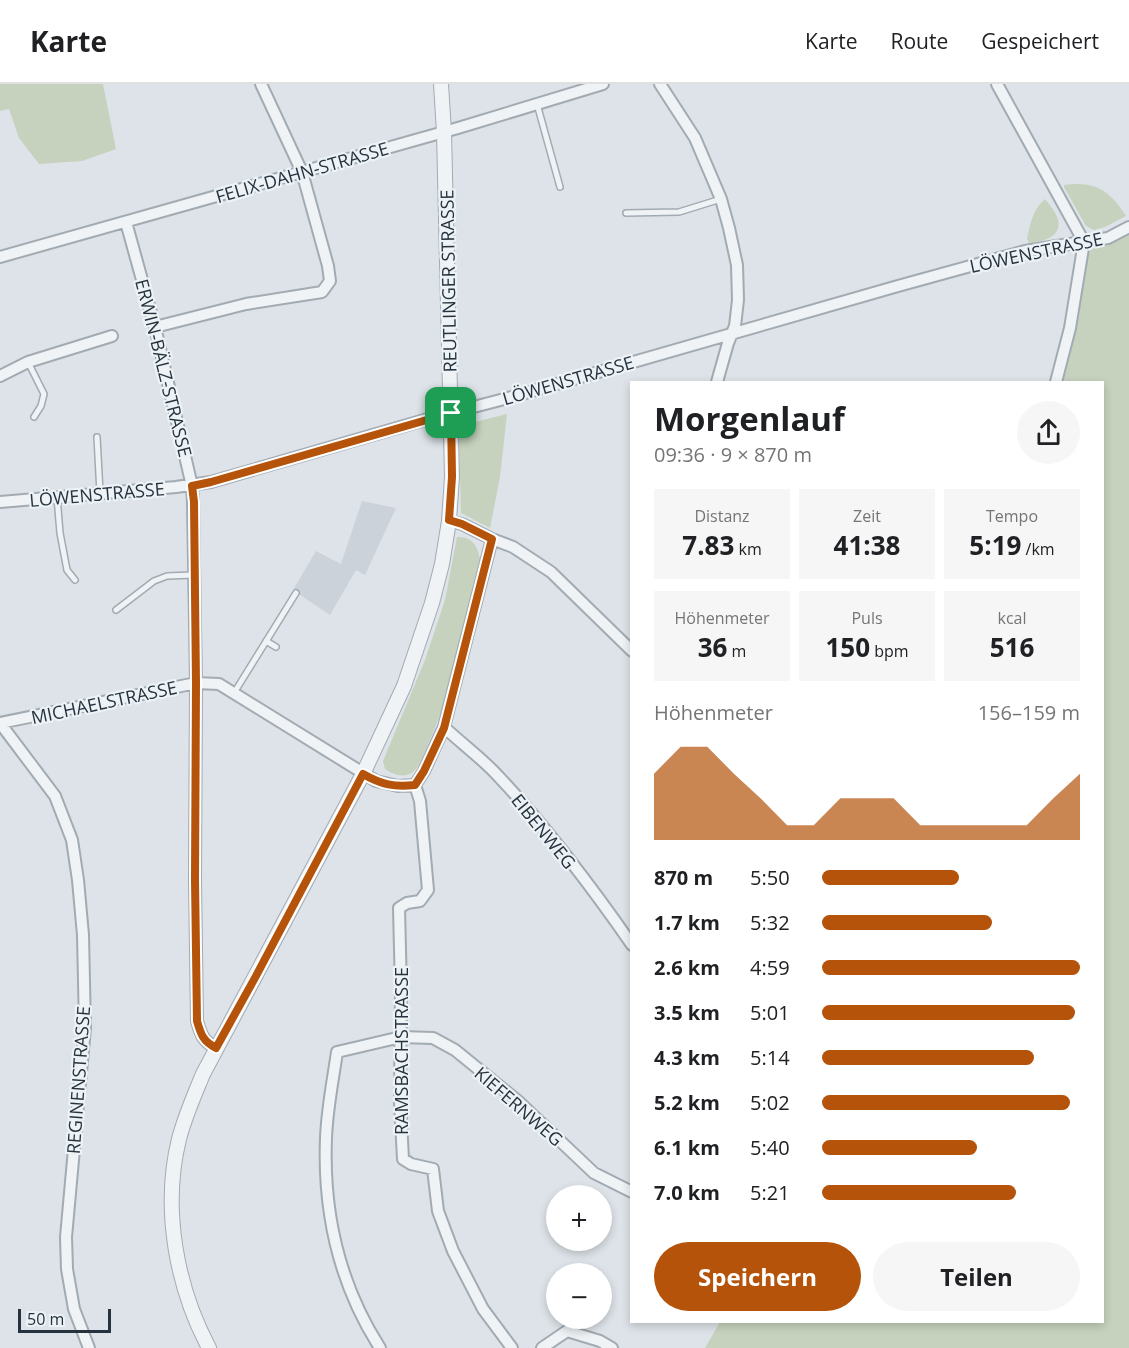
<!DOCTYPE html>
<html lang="de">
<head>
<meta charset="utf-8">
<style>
  body { margin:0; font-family:"Open Sans",sans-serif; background:#f6f6f6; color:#202124; height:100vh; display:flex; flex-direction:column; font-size:22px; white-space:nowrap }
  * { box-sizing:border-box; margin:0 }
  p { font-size:20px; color:#757577 }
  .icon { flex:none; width:33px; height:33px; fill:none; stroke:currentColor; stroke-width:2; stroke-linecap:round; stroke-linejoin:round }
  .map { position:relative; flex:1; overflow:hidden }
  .sheet { position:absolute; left:630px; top:297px; width:474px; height:942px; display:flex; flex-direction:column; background:#fff; border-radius:0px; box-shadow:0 3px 9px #0003 }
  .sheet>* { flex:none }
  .fabs { position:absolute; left:546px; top:1101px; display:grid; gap:12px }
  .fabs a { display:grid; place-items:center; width:66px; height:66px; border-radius:50%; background:#fff; box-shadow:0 3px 9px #0003; font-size:30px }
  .scale { position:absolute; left:18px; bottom:15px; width:93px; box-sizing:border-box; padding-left:6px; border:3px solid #26333f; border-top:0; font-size:16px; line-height:21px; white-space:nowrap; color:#26333f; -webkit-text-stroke:4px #ecf2f5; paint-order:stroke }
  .pin { position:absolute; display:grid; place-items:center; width:51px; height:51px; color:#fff; margin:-26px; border-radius:12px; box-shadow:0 3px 9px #0006 }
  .round { display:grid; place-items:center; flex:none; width:63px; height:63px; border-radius:32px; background:#f6f6f6 }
  .headline { display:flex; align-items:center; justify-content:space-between; height:102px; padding:0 24px }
  h1 { font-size:33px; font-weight:700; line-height:45px }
  .stats { display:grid; grid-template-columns:repeat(3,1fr); gap:9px; height:102px; padding:6px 24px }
  .stats div { display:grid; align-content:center; border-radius:0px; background:#f6f6f6; text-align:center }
  .stats b { font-size:26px; font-weight:700 }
  .stats small { font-size:16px; font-weight:400 }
  .stats p { font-size:16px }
  .chart { height:168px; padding:12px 24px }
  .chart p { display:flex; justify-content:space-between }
  .chart svg { width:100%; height:108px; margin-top:6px; fill:#b45309; opacity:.7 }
  .cta { display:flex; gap:12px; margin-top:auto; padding:12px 24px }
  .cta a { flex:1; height:69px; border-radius:36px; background:#b45309; color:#fff; font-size:24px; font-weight:700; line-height:69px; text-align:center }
  .cta a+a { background:#f6f6f6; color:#202124 }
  ul { padding:0 24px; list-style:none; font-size:20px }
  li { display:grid; grid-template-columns:96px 72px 1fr; align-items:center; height:45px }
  li i { height:15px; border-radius:8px; background:#b45309 }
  header { display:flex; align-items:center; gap:36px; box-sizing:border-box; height:84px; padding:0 30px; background:#fff; border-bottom:2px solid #e0e0e0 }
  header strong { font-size:28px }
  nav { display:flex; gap:33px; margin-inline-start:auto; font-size:21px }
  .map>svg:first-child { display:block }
  .built { fill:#cbd2da }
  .green { fill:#c6d2be }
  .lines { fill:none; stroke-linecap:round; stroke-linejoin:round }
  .service-casing { stroke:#a2abb2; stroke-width:8 }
  .minor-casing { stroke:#a2abb2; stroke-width:14 }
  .tertiary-casing { stroke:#a2abb2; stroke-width:16 }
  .service { stroke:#f0f3f6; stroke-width:5 }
  .minor { stroke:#f0f3f6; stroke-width:10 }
  .tertiary { stroke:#f0f3f6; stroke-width:14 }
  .route-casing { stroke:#fff; stroke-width:12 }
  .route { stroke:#b45309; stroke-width:8 }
  .labels { text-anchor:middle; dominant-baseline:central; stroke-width:4.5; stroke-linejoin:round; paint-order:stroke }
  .street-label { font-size:18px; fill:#26333f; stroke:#ecf2f5 }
</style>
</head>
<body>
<header>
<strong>Karte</strong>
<nav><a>Karte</a><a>Route</a><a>Gespeichert</a></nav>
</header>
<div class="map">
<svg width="1129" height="1264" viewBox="0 0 1129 1264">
  <rect width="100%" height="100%" fill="#dde3e8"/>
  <path class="built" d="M362 417 396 424 365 491 356 486 330 531 293 506 316 467 341 480Z"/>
  <path class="green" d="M0 0H103L116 65 82 77 39 80 19 54 9 25 0 27Z
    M1074 100C1100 99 1113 111 1126 132L1105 143 1094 146 1086 142 1064 103V101Z
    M1045 115C1050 121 1056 128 1058 136 1062 153 1042 158 1029 159L1027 155C1030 140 1033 125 1045 115Z
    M1129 143V1264H705L720 1238H1102V298H1053L1084 158Z
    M507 330 500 393 490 444 461 429 459 342Z
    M457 453C475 453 478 464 481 479 466 539 454 601 429 658 425 666 421 680 414 687 405 695 394 691 385 685L383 677 425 576 445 516Z"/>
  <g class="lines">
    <defs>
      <path id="service" d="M537 20 560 103
        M626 129 679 128 721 115
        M28 278 44 310 41 322 34 333
        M97 353 100 409
        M57 413 60 449 67 486 75 496
        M116 526 154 497 167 492 194 491
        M266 557 276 563
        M234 609 296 509"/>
      <path id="minor" d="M660 0 695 54 721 115 729 144 737 181 738 216 735 242 728 259 717 298
        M997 0 1084 158
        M126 138 155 243 192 402 193 418 196 599 195 796 197 937C201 951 203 957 216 964
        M0 173 458 44 603 0
        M155 243 246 220 322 208 330 197 328 182 302 88 261 0
        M0 292 28 278 112 252
        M1056 298 1070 244 1084 158
        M0 418 176 403 211 398 428 335 508 314 898 202 1025 167 1108 154 1129 143
        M449 437 462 440 492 455 513 463 551 488 632 567
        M444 643C462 660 483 675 499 693 548 745 591 802 632 861
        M415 701 420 717 428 806 420 817 407 819 399 824 401 907 400 1018 403 1075 411 1080 433 1085 438 1127 453 1167 483 1225 512 1264
        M415 701 424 687 444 643 492 455
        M89 1264 74 1225 67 1185 66 1153 85 944 83 851 78 796 72 756 55 712 0 639 196 599 219 600 376 697 398 702 415 701
        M380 1264C339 1200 323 1130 326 1054 327 1025 333 996 337 968L401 953 433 954 455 966 519 1018 594 1089 632 1108
        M542 1264 567 1247 600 1257 612 1264"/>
      <path id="tertiary" d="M209 1264C176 1202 162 1124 179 1055 185 1032 194 1012 203 990L363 690 404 602 432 519 442 480 449 437 452 393 444 48 441 0"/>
    </defs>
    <use href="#service" class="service-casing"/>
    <use href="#minor" class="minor-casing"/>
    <use href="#tertiary" class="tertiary-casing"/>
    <use href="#service" class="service"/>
    <use href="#minor" class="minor"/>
    <use href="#tertiary" class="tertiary"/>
  </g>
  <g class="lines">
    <defs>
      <path id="route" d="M451 329 452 393 449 436 462 440 492 455 444 644 424 687 415 701C394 703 382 701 363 690L256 892 216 964C203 957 201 951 197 937L195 796 196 599 194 418 192 402 211 398Z"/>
    </defs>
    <use href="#route" class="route-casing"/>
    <use href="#route" class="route"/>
  </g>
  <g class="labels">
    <g class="street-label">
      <text transform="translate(302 88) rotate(-16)">FELIX-DAHN-STRASSE</text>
      <text transform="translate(1036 168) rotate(-12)">LÖWENSTRASSE</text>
      <text transform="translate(448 197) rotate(-91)">REUTLINGER STRASSE</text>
      <text transform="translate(164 284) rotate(76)">ERWIN-BÄLZ-STRASSE</text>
      <text transform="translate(568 296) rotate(-16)">LÖWENSTRASSE</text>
      <text transform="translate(97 410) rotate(-5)">LÖWENSTRASSE</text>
      <text transform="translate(104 618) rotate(-12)">MICHAELSTRASSE</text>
      <text transform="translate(544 747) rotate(51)">EIBENWEG</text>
      <text transform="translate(401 967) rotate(-90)">RAMSBACHSTRASSE</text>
      <text transform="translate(78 996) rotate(-86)">REGINENSTRASSE</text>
      <text transform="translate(519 1022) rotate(41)">KIEFERNWEG</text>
    </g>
  </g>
</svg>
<div class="fabs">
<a>+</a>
<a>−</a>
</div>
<div class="scale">50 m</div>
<div class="pin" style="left:451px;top:329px;background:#1e9e55"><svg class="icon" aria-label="arrive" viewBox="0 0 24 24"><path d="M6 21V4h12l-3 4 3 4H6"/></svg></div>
<section class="sheet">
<div class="headline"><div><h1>Morgenlauf</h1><p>09:36 · 9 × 870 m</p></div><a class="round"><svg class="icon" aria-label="share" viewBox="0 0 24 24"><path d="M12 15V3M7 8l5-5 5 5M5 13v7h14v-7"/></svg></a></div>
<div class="stats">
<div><p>Distanz</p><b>7.83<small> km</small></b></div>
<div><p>Zeit</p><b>41:38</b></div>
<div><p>Tempo</p><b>5:19<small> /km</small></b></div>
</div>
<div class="stats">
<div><p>Höhenmeter</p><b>36<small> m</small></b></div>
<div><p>Puls</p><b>150<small> bpm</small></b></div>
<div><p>kcal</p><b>516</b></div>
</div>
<div class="chart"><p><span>Höhenmeter</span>156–159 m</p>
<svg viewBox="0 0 160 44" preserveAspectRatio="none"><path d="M0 44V17L10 6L20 6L30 17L40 27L50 38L60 38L70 27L80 27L90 27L100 38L110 38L120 38L130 38L140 38L150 27L160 17V44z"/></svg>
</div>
<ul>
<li><b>870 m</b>5:50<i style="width:53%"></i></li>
<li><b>1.7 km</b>5:32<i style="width:66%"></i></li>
<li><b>2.6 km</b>4:59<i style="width:100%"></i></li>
<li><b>3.5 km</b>5:01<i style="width:98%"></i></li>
<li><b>4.3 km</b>5:14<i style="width:82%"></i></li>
<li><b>5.2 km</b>5:02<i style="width:96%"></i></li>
<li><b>6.1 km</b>5:40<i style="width:60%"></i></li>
<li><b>7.0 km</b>5:21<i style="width:75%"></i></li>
</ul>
<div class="cta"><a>Speichern</a><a>Teilen</a></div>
</section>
</div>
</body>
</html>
